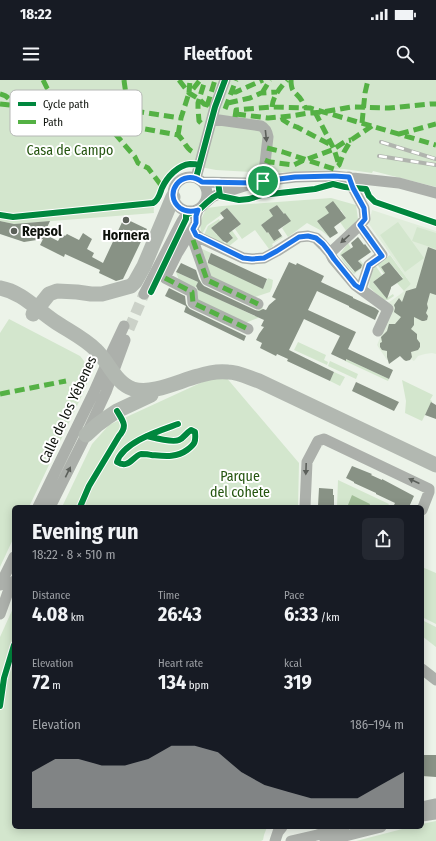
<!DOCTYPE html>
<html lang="en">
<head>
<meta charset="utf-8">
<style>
  body { margin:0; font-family:"Fira Sans Condensed",sans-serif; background:#242831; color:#f1f3f6; height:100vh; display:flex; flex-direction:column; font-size:15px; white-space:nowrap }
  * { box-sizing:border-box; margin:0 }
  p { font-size:13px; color:#9ea1a6 }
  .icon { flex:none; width:22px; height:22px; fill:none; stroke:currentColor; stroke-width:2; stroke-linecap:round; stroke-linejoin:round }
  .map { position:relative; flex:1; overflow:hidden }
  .side { position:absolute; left:12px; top:425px; width:412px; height:324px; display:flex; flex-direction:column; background:#171b24; border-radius:6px; box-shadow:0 2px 10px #0003 }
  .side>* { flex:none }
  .pin { position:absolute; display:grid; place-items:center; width:34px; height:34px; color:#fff; margin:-17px; border:2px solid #fff; border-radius:50%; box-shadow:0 1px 4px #0007 }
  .round { display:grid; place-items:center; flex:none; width:42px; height:42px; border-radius:6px; background:#242831 }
  .summary { display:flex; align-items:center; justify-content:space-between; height:68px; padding:0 20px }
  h1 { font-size:22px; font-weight:700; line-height:30px }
  .metrics { display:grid; grid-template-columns:repeat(3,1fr); gap:6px; height:68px; padding:4px 20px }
  .metrics div { display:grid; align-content:center }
  .metrics b { font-size:20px; font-weight:700 }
  .metrics small { font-size:11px; font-weight:400 }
  .metrics p { font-size:11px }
  .chart { height:112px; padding:8px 20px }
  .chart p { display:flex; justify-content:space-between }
  .chart svg { width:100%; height:72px; margin-top:4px; fill:#aeb1af; opacity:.7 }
  .status { display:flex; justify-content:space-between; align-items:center; height:28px; padding:0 20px; background:#171b24; direction:ltr }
  .status svg { height:11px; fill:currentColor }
  header { display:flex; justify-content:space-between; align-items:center; height:52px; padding:0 20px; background:#171b24; font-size:18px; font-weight:700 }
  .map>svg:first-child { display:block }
  .built { fill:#e0eddb }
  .green { fill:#d3e6cd }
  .water { fill:#a2be98 }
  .building { fill:#889285 }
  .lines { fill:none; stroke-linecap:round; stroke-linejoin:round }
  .minor-tunnel { stroke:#cbd1c8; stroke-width:11; stroke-dasharray:11 5.5; stroke-linecap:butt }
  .minor { stroke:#acb0ab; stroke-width:11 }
  .highway { stroke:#b2b8b1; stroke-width:15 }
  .rail-casing { stroke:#b0b4ae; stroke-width:4 }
  .rail { stroke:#fff; stroke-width:2.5; stroke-dasharray:8; stroke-linecap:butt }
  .quiet { stroke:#54b144; stroke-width:5; stroke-dasharray:10 5; stroke-linecap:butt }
  .cycleway-casing { stroke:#fff; stroke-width:8 }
  .cycleway { stroke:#00873e; stroke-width:6 }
  .oneway { fill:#5c605b }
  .route-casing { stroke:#fff; stroke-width:8 }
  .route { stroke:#1a73e8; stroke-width:5 }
  .poi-dot { fill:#5b6059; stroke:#fff; stroke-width:1.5 }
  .labels { text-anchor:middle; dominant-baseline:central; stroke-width:4; stroke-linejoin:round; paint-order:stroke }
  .park-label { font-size:14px; fill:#255510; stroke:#fff }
  .poi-label { font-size:14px; font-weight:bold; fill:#0d110b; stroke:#fff; text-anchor:start }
  .street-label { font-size:14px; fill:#0d110b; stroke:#fff }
  .key { fill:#fff; stroke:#b6b8b6; stroke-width:1 }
  .key-label { font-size:11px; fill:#0d110b }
</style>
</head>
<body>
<div class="status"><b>18:22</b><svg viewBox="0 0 49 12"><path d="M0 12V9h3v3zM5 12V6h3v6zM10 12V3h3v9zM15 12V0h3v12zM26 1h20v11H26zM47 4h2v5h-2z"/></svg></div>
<header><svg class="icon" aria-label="menu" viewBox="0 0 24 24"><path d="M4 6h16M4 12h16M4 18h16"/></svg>Fleetfoot<svg class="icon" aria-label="search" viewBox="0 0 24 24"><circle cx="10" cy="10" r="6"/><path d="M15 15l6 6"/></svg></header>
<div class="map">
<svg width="436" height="761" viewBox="0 0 436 761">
  <rect width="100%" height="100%" fill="#ecf3e9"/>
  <path class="built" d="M372 130 436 151V274L432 273 425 274 418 276 414 281 411 279 406 281 402 274 392 281 387 280 377 265 390 234 388 223 402 213 411 204 369 144Z"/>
  <path class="green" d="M0 0H436V107L373 91 372 93 344 89 272 93 216 90 185 84C169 87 161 103 157 117 155 123 153 127 154 133L14 144 0 141Z
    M331 118 356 125 358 139 347 152 340 142 346 138 341 130C332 134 325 136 317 141L330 158 322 151 307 143 288 157 282 148 290 141 285 134H284L277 125 269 130 275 138 270 139 261 145 267 153 268 152 274 161 282 156 283 157 272 164 273 166 269 169 255 150 242 159 235 149 241 144 227 128 220 133 221 135 207 145 202 154C198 144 202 136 207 128L222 126Z
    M219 139 220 141 211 148 217 155H218L225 164 233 158 228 151 231 149 238 159 228 167 204 155 208 146Z
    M398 142 424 178 405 192 380 155Z
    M417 147 436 153V169L412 161Z
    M348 163 351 168 341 176 354 192 362 187 359 181 360 180 364 185 363 187 354 194C349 188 342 182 340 174Z
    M198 167 211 173 207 182 263 208 268 198 273 200 272 207 270 212 255 217 208 196Z
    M390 175 411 204 404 211 397 203 403 198 389 182 381 187 385 193 384 194 377 184Z
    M375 185 382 195 373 202 387 218 393 214 394 216 388 220H383L369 207 372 187Z
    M176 192 198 202 195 208 255 236 260 226 263 227 258 238 245 243 194 219 180 203Z
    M9 239 80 276C90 288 90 292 86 307L29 427H14V457L0 487V253Z
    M298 262 326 275 324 280 328 282 327 285 294 270Z
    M346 279 389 299 388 301 345 281Z
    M330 281 358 294 356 299 328 286Z
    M334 292 345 297 340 306 330 301Z
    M225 296 299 383 298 427H62L92 364 109 345 209 299Z
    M402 300 433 315 430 320 432 321 422 341 405 333 406 321Z
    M338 400 389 424 387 427H337Z
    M422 487 436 493V544L422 537Z
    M14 526V747H267L264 755 263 760 261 761H0V557Z
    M422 540 436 547V567L422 556Z
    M436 741V761H356L410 747H422V744Z"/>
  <path class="water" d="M352 415 370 424 369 427H352L348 425Z"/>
  <path class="building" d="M333 121 346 138 334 147 338 153 330 158 317 141 329 133 325 127Z
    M277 125 284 134 285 133 291 141 278 150 282 156 274 161 268 152 267 153 261 145 273 136 269 130Z
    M227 128 241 144 229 153 233 158 227 163 223 161 211 148 224 138 220 133Z
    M124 138 147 149 123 199 116 201 99 193 100 190 65 174 64 177 40 165 43 159 24 162 0 154V141L14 144 50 141 44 154 58 161 62 154 65 156 67 154 79 160 83 153 92 159 87 169 94 173 92 177 103 183Z
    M358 157 364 165 365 164 371 172 358 181 362 185 361 188 355 192 341 175 353 167 351 163Z
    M428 167 436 170V215L430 213 427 224 428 228 426 233 428 236 427 240 424 241H422L414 237V245L411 249 417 254V259L420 263V267L418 270 411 272 412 277 410 280 406 281 404 280 400 276 389 284 387 277V271L382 270 380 267V263L382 262 381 257 387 251 389 244H395L401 237 394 232 395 228 394 225 399 218 402 222 406 211 416 208Z
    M211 173 267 199 263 209 208 183V181Z
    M289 182 296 185 297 183 324 196 321 202 353 217V218L375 228 379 231 375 240 349 227V226L317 211 308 230 356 252 348 269 393 290 389 299 346 279V281L331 274 340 256 304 239 289 270 334 292 330 301 287 281 288 279 277 274 276 276 260 268 262 263 256 260 259 254 264 247 261 246 264 240 198 210 196 206 198 202 176 192 181 183 196 190 199 199 198 202 199 199 202 204 204 206 255 230 259 231 263 229 266 230 269 225 276 219 272 217Z
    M389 182 403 199 391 207V208L387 219 373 202 385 193 381 187Z
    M169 208 185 216 186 224 188 227 190 229 246 256 244 261 184 232 186 226 165 216Z
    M356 302 399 322 394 331 352 311Z
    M431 322 436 325V339L425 335Z
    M352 386 372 394 371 395 382 400V399L414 416 409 427H393L395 423 376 414V413L354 403V402L346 398Z
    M319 408 333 409V415H334V427L318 426Z
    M422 675H436V697L422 696Z"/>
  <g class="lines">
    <path class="minor-tunnel" d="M129 249 144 214"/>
    <path class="minor" d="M212 39 261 46C265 48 267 51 268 57L263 101
      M173 114a17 17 0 1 1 34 0a17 17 0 1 1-34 0Z
      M196 98 215 27 225 0
      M202 102 245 103
      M205 123 212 117 219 114 254 103 263 101 295 97 334 96 399 103 436 113
      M198 130 196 136V143L177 174 165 198 192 212 193 223 248 249
      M360 145 382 175 369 185 361 209
      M193 149C194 154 196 155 200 158L243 178 252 179 264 178 277 171 299 157 308 156 316 158 323 165 330 173 333 179 355 205 388 229 378 251
      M193 160 207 200 258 224
      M330 173 360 145 365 139 364 128 353 108 349 97
      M144 214 182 141 186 135 191 132
      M38 427 93 314 109 278 124 246
      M50 427 86 355 106 312 125 260
      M305 427 307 382 318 361 324 359 427 408 429 409V412L422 430
      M0 505 14 477
      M0 534 8 512 14 501
      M422 589 436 600
      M422 727 436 724
      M422 736 436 734
      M275 761 278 752 282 747
      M291 761 317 755 344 747
      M325 761 381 747"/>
    <path class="highway" d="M0 208C22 212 36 229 54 241 67 250 84 258 96 270 109 282 115 303 133 309 152 315 179 301 198 296 207 293 218 291 228 292 239 292 249 298 259 301L436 385
      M33 234 49 214 57 211 77 212 91 214H102L131 206 135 202 144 186 173 117
      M86 355 97 345 108 337 117 331 151 315"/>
    <defs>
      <path id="rail" d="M381 62 436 79
        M379 76 436 85"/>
    </defs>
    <use href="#rail" class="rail-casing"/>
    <use href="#rail" class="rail"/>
    <path class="quiet" d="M43 0 47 8 60 24V28
      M124 0C125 10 128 20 126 30
      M179 0 189 13 199 19 204 24 211 26
      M291 0C291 14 296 11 302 21 303 23 304 25 305 28
      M193 9 200 0
      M232 12H236L263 0
      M189 13 190 0
      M262 13 270 0
      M0 14C4 15 7 16 10 20L9 25
      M228 23 250 18 261 13 277 12
      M0 24 37 28 74 29 92 26 107 27 181 38
      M207 26 215 0
      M272 27C273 16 280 8 287 0
      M74 29C80 36 87 38 96 40L178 55C184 60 186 69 193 72
      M225 29 236 0
      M315 32 334 69 339 85
      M236 34 268 38 291 36 309 33 323 32 351 27 389 28 430 24H436
      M235 37 236 30 272 27 310 28 436 65
      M282 37 283 40 291 45 297 47 331 65
      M105 42 135 77 138 83 148 88 161 105
      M201 43 199 41 198 29V23L205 0
      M362 43 365 13 368 0
      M399 54 436 44
      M178 55 181 38 189 13
      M267 68 283 72 334 89 339 85 344 72 351 60 372 46
      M265 80 270 82 294 85 302 81 332 70 346 61 351 60
      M193 160 207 200 258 224
      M165 198 192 212 193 223 248 249
      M0 314 66 301"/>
    <defs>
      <path id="cycleway" d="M225 0 215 27 196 98 202 102H218L220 116 239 120 249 119 262 115 315 109 333 104 345 107 366 109 369 116 375 122 436 143
        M0 135 13 137 153 123C159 120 160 113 162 108 167 97 178 85 190 84 193 84 196 84 199 85
        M151 212 186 139V135C191 132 197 131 201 128 208 122 210 118 219 114
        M147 356C155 358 172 363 179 360 184 358 186 353 191 350L195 352C196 362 195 364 187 370 176 378 164 376 151 375 148 374 144 374 141 374 132 377 129 389 117 382 123 362 159 351 178 344
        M80 427 89 406 119 356C128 346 123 341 117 331
        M0 626 4 598 14 565"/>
    </defs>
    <use href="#cycleway" class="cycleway-casing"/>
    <use href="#cycleway" class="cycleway"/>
  </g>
  <defs><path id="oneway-solid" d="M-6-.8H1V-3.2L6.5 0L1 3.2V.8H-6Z"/></defs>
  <g class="oneway">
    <use href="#oneway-solid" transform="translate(266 56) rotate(84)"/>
    <use href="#oneway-solid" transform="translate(345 159) rotate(138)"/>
    <use href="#oneway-solid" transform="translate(306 389) rotate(92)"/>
    <use href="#oneway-solid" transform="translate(68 392) rotate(-64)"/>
    <use href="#oneway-solid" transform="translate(414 401) rotate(-155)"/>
  </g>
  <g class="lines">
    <defs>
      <path id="route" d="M334 96 349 97 353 108 364 128 365 139 360 145 382 176 369 185 361 209 355 205 334 179 330 173 323 164 316 158 308 156 299 157 277 171 264 178 252 179 243 178 196 155 193 149 196 143V136L198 130C192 132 186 132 180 128 162 114 182 87 202 102L254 103 263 101 295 97Z"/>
    </defs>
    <use href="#route" class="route-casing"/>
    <use href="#route" class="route"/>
  </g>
  <g class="poi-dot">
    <circle cx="126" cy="140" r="4"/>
    <circle cx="14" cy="151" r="4"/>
  </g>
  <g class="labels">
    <g class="park-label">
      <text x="70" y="70">Casa de Campo</text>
      <text x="240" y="396">Parque<tspan x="240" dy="16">del cohete</tspan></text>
    </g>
    <g class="poi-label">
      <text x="22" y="151">Repsol</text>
      <text x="126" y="155" text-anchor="middle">Hornera</text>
    </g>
    <g class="street-label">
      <text transform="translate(68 330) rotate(-65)">Calle de los Yébenes</text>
    </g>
  </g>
  <rect x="10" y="10" width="132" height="46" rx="6" class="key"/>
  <rect x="18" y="22" width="18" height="4" fill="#00873e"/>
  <rect x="18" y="40" width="18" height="4" fill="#54b144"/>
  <g class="key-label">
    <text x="43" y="28">Cycle path</text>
    <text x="43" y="46">Path</text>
  </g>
</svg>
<div class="pin" style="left:263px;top:101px;background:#1e9e55"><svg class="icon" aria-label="arrive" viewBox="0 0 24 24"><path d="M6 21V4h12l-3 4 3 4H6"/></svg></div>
<section class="side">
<div class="summary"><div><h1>Evening run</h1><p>18:22 · 8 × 510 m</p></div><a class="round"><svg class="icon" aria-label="share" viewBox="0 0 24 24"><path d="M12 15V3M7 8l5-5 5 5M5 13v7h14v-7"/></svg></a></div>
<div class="metrics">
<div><p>Distance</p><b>4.08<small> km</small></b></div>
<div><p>Time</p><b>26:43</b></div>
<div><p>Pace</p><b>6:33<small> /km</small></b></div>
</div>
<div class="metrics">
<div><p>Elevation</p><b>72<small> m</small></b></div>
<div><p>Heart rate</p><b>134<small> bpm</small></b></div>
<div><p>kcal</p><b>319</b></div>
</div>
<div class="chart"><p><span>Elevation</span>186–194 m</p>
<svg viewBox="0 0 160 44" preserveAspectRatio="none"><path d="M0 44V22L10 14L20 14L30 18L40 18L50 14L60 6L70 6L80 10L90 22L100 30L110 34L120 38L130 38L140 38L150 30L160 22V44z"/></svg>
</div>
</section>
</div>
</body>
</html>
